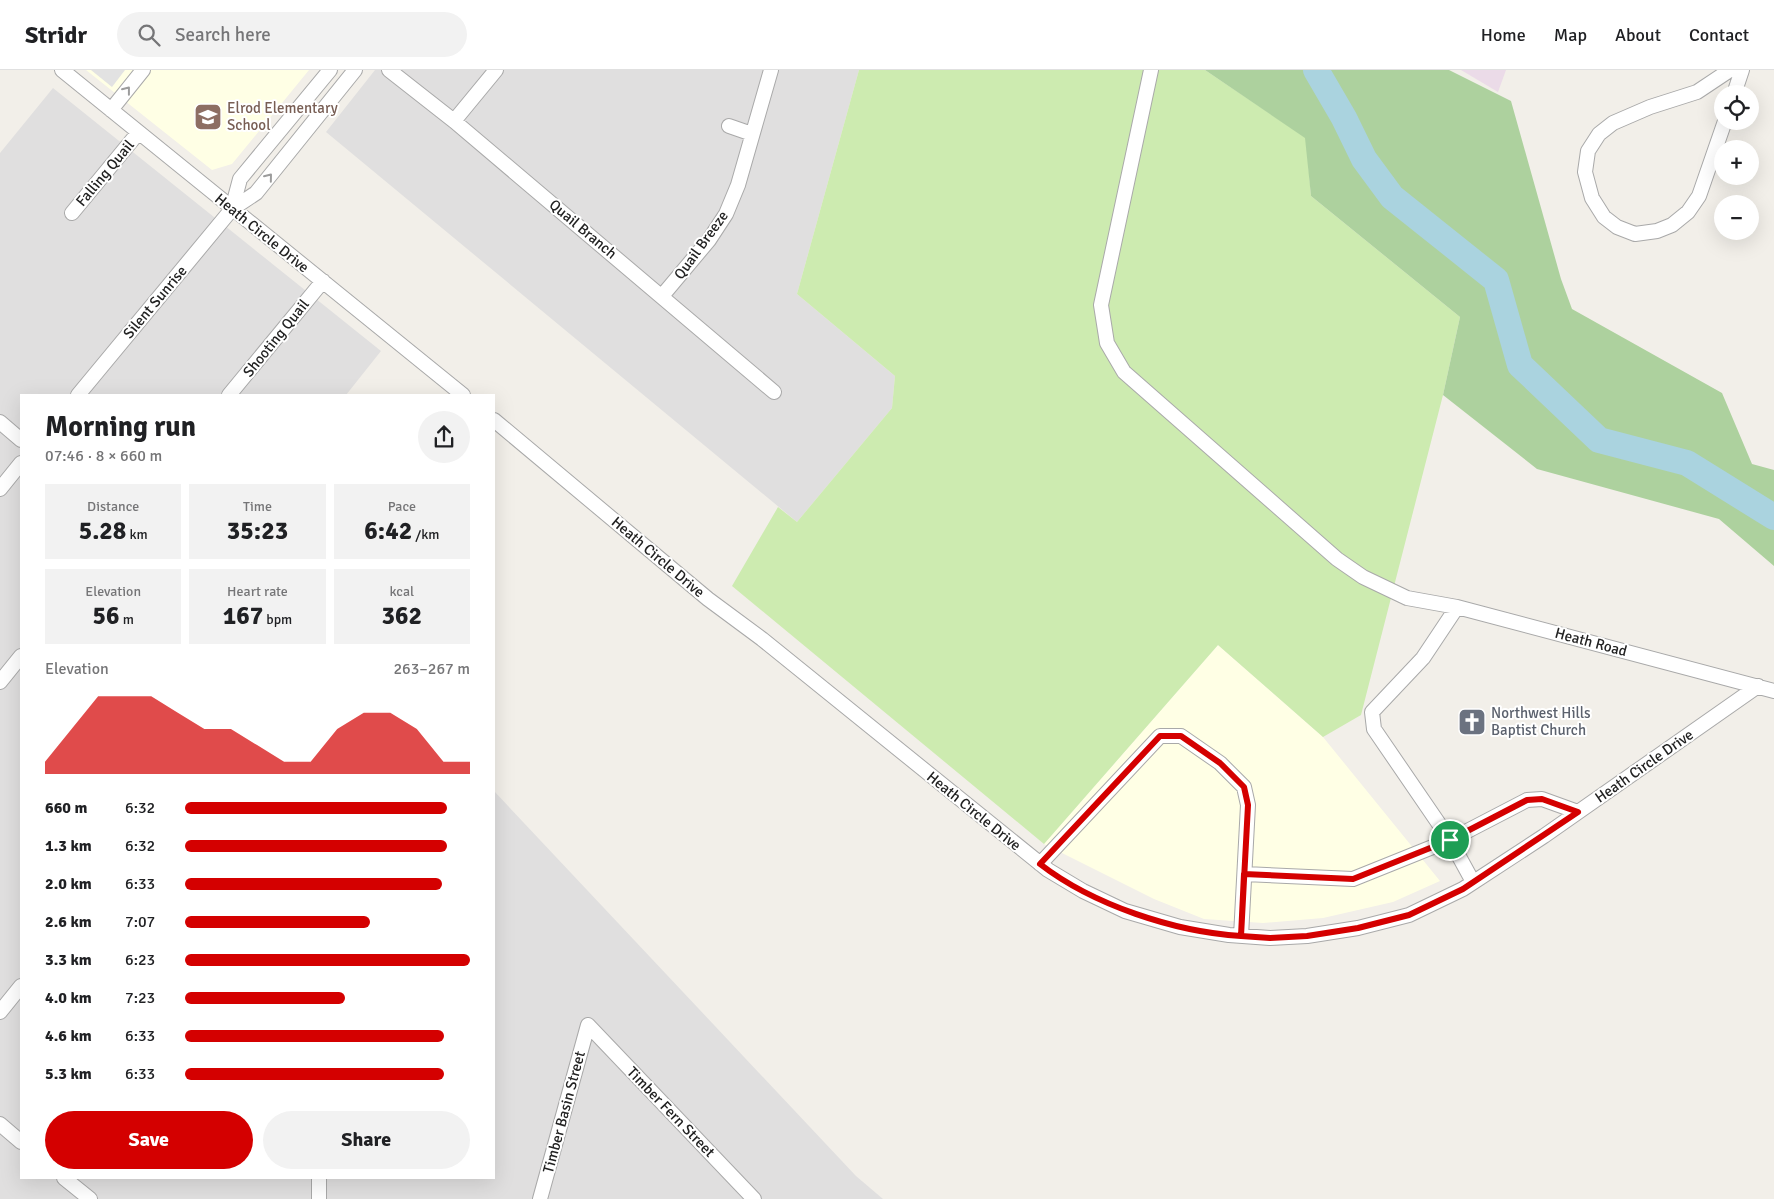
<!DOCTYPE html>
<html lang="en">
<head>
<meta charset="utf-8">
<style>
  body { margin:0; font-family:Signika,sans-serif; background:#f2f2f2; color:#202124; height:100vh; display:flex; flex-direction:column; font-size:19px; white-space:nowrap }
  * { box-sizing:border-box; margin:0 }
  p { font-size:16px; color:#757577 }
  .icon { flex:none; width:28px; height:28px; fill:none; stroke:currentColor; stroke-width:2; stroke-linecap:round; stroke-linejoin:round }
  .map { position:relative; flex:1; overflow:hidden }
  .side { position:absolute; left:20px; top:324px; width:475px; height:785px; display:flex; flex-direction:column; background:#fff; border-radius:0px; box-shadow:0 5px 20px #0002 }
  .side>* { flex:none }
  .tools { position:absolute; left:1714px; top:15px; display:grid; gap:10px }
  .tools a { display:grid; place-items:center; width:45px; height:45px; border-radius:50%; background:#fff; box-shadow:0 5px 20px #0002; font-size:25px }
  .pin { position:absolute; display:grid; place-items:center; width:42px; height:42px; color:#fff; margin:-21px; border:2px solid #fff; border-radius:50%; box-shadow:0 1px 5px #0007 }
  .round { display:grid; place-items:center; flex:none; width:52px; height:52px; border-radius:26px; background:#f2f2f2 }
  .summary { display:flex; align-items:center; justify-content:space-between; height:85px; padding:0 25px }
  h1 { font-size:28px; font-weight:700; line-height:38px }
  .figures { display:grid; grid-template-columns:repeat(3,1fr); gap:8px; height:85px; padding:5px 25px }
  .figures div { display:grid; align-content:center; border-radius:0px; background:#f2f2f2; text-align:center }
  .figures b { font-size:25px; font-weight:700 }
  .figures small { font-size:14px; font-weight:400 }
  .figures p { font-size:14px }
  .chart { height:140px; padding:10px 25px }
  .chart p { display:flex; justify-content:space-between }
  .chart svg { width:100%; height:90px; margin-top:5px; fill:#d40000; opacity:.7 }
  .cta { display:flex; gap:10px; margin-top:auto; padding:10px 25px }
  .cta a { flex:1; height:58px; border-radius:30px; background:#d40000; color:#fff; font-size:20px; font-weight:700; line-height:58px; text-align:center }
  .cta a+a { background:#f2f2f2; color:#202124 }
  ul { padding:0 25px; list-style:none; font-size:16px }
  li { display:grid; grid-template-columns:80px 60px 1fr; align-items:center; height:38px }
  li i { height:12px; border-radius:6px; background:#d40000 }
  header { display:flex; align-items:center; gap:30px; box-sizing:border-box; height:70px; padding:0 25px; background:#fff; border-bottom:1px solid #e0e0e0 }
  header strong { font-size:24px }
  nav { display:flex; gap:28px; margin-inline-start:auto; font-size:18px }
  .search { width:350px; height:45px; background:#f2f2f2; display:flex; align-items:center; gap:12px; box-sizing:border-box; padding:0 18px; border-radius:28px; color:#757577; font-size:19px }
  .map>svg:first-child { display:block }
  .residential { fill:#e0dfdf }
  .industrial { fill:#ebdbe8 }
  .education { fill:#ffffe5 }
  .grass { fill:#cdebb0 }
  .forest { fill:#add19e }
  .parking { fill:#e2e2e2 }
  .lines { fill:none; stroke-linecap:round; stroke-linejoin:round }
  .river { stroke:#aad3df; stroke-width:26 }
  .minor-casing { stroke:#a9a9a9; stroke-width:16 }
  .minor { stroke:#fff; stroke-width:14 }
  .oneway { stroke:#9c9c9c }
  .route-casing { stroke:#fff; stroke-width:10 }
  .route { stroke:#d40000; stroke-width:6 }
  .labels { text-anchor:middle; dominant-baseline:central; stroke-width:4; stroke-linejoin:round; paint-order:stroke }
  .education-label { font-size:15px; fill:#785e54; stroke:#fff; text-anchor:start }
  .street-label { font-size:15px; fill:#222; stroke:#fff }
  .worship-label { font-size:15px; fill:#5b616d; stroke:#fff; text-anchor:start }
</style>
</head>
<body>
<header>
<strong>Stridr</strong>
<div class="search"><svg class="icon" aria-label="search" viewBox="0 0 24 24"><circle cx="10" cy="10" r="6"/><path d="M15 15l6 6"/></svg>Search here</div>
<nav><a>Home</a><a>Map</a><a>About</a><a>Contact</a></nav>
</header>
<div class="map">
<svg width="1774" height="1129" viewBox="0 0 1774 1129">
  <rect width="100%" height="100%" fill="#f2efe9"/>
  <path class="residential" d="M375 0H859L797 224 895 306 892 338 797 452 326 62Z
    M53 18 381 281 346 325H21V1108H494V721L856 1106 883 1129H0V83Z"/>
  <path class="industrial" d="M1461 0H1506L1498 22Z"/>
  <path class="education" d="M86 0H309L232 94 212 100Z
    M1218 575 1323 667 1440 811 1393 832 1323 848 1263 853 1204 849 1154 829 1044 774Z"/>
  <path class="grass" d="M859 0H1205L1306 68 1311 126 1460 247 1443 325 1361 645 1323 667 1218 575 1044 774 732 516 778 437 797 452 892 338 895 306 797 224Z"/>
  <path class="forest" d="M1205 0H1449L1511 31 1561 209 1572 239 1722 323 1752 394 1774 400V496L1719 449 1537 399 1443 325 1460 247 1311 126 1305 68Z"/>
  <path class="parking" d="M91 0H125L112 17Z"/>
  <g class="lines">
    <path class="river" d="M1316 0 1344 48 1364 89 1392 127 1496 210 1520 295 1599 370 1687 393 1774 447"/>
    <defs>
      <path id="minor" d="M62 0 463 325
        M389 0 454 51 774 322
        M1151 0 1101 235 1107 273 1124 302 1337 489 1363 507 1407 528 1457 537 1774 621
        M1734 24 1742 0
        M111 40 143 0
        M454 51 496 0
        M1725 51 1699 126 1688 142 1672 155 1657 161 1635 164 1617 157 1604 147 1592 128 1585 102 1588 81 1599 64 1613 53 1650 37 1697 22 1730 0
        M729 56 752 64
        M232 139 240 109 330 0
        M72 143 138 63
        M662 226 709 170 726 144 738 115 771 0
        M78 325 232 139 256 123 355 0
        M229 325 323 211
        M494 350 708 529 762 569 1048 800 1083 821 1125 841 1180 857 1229 865 1270 868 1307 866 1358 858 1409 845 1463 819 1544 766 1758 616
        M0 352 21 370
        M0 419 21 393
        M1457 537 1423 588 1372 642 1374 659 1450 770 1473 812
        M0 612 21 586
        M1040 794 1160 666H1181L1220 693 1244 717 1248 735 1241 866
        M1245 804 1353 809 1450 770 1527 730 1542 729 1578 742
        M0 942 21 916
        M588 955 754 1129
        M0 1054 21 1072
        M64 1108 90 1129
        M319 1108V1129
        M540 1129 588 955"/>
    </defs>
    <use href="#minor" class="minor-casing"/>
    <use href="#minor" class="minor"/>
  </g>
  <defs><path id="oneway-chevron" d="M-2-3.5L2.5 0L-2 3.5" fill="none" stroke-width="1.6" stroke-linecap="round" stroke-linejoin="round" transform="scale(1.25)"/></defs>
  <g class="oneway">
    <use href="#oneway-chevron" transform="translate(127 20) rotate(-52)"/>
    <use href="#oneway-chevron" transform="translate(269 107) rotate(-51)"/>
  </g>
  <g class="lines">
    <defs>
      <path id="route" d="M1450 770 1353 809 1244 804 1241 866C1175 862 1093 835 1040 794L1160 666H1181L1220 693 1244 717 1248 735 1241 866 1270 868 1307 866 1358 858 1409 845 1463 819 1578 742 1542 729 1527 730 1450 770"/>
    </defs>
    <use href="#route" class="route-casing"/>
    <use href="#route" class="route"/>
  </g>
  <defs>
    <symbol id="school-square" viewBox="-11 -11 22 22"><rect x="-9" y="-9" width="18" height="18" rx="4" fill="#8d6e63" stroke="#fff"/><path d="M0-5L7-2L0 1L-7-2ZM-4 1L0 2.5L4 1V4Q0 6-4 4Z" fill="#fff"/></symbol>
    <symbol id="church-square" viewBox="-11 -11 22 22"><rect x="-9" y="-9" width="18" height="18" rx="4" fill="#6b7280" stroke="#fff"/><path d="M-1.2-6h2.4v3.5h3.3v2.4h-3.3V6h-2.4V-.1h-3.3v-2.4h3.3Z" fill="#fff"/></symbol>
  </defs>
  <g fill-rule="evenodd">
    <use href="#school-square" x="192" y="31" width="32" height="32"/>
    <use href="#church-square" x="1456" y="636" width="32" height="32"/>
  </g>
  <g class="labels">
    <g class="education-label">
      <text x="227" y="38">Elrod Elementary<tspan x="227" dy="17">School</tspan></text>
    </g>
    <g class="street-label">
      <text transform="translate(105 103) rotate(-50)">Falling Quail</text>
      <text transform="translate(583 159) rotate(40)">Quail Branch</text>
      <text transform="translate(262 163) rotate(39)">Heath Circle Drive</text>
      <text transform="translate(701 175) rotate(-54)">Quail Breeze</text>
      <text transform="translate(155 232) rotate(-50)">Silent Sunrise</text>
      <text transform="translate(276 268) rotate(-51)">Shooting Quail</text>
      <text transform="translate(658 487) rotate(40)">Heath Circle Drive</text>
      <text transform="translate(1591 572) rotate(15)">Heath Road</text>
      <text transform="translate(1644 696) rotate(-35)">Heath Circle Drive</text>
      <text transform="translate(974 741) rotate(39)">Heath Circle Drive</text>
      <text transform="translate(564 1042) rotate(-75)">Timber Basin Street</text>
      <text transform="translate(671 1042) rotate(46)">Timber Fern Street</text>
    </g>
    <g class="worship-label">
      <text x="1491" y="643">Northwest Hills<tspan x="1491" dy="17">Baptist Church</tspan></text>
    </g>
  </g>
</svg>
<div class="tools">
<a><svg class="icon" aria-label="locate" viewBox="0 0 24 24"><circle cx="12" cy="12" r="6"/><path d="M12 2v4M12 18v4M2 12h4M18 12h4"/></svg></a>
<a>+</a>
<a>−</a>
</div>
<div class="pin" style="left:1450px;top:770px;background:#1e9e55"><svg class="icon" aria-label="arrive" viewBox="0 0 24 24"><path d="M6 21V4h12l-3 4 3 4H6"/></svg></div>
<section class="side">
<div class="summary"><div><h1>Morning run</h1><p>07:46 · 8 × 660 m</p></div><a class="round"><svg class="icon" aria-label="share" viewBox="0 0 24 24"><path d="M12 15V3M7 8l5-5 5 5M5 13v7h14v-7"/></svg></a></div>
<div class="figures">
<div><p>Distance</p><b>5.28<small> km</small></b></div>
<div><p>Time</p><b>35:23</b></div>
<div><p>Pace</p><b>6:42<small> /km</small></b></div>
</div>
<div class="figures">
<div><p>Elevation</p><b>56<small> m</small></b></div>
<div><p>Heart rate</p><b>167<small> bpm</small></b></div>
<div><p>kcal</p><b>362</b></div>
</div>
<div class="chart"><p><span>Elevation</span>263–267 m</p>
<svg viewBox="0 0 160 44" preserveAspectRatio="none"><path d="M0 44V38L10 22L20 6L30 6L40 6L50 14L60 22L70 22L80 30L90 38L100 38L110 22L120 14L130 14L140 22L150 38L160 38V44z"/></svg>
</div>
<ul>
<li><b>660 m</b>6:32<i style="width:92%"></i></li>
<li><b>1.3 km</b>6:32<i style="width:92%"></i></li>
<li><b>2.0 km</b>6:33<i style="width:90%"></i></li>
<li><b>2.6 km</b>7:07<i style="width:65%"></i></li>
<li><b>3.3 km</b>6:23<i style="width:100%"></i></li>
<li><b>4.0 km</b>7:23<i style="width:56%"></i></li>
<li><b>4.6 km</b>6:33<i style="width:91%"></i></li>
<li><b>5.3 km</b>6:33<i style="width:91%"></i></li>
</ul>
<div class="cta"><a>Save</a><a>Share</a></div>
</section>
</div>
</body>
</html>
